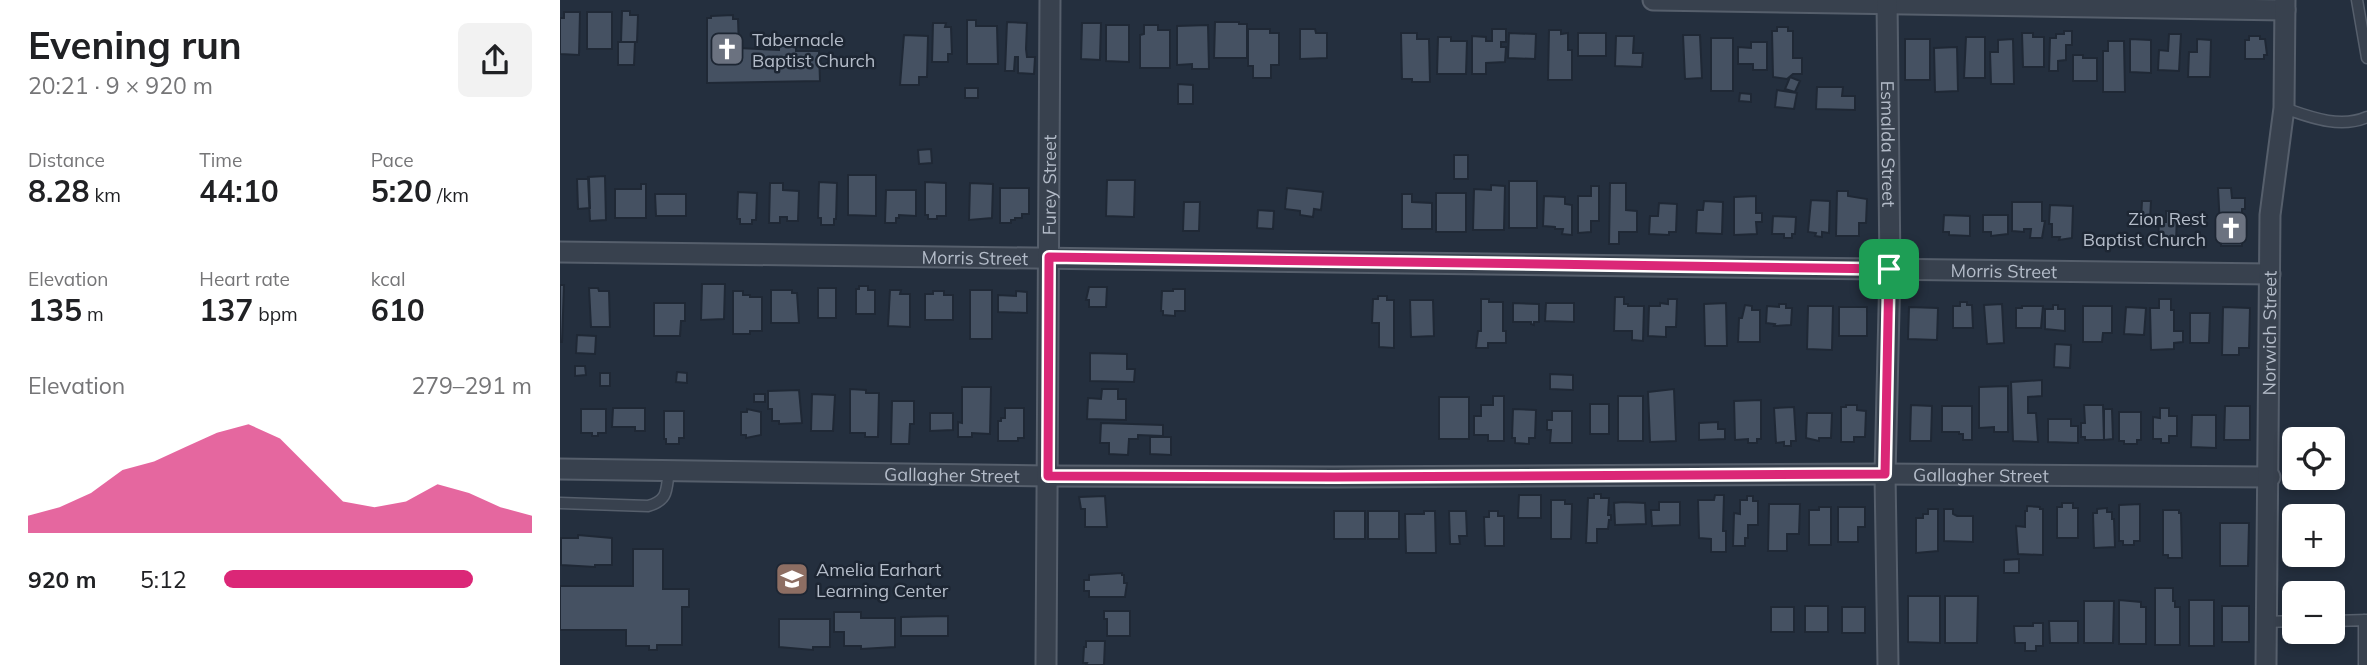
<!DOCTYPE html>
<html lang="en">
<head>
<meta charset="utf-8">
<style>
  body { margin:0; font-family:Mulish,sans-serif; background:#f2f2f2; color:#202124; height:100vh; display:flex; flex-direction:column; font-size:26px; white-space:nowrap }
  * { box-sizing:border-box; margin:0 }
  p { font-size:23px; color:#757577 }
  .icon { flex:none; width:38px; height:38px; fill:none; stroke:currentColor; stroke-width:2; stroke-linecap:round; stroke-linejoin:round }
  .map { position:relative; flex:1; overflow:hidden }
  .details { display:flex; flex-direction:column; background:#fff; width:560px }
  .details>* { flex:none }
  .tools { position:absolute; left:1722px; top:427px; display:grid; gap:14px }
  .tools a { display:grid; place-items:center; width:63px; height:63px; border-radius:10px; background:#fff; box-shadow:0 4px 10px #0003; font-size:35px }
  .pin { position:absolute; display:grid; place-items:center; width:60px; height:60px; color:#fff; margin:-30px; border-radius:14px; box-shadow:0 4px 10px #0006 }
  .round { display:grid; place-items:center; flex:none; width:74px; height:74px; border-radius:10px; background:#f2f2f2 }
  .headline { display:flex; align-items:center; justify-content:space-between; height:119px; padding:0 28px }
  h1 { font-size:38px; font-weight:700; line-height:52px }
  .metrics { display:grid; grid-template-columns:repeat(3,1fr); gap:10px; height:119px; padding:7px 28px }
  .metrics div { display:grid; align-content:center }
  .metrics b { font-size:30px; font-weight:700 }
  .metrics small { font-size:19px; font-weight:400 }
  .metrics p { font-size:19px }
  .chart { height:196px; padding:14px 28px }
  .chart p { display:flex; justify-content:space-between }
  .chart svg { width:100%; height:126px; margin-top:7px; fill:#db2777; opacity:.7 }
  ul { padding:0 28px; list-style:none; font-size:23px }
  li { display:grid; grid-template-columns:112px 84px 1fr; align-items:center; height:52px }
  li i { height:18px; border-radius:9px; background:#db2777 }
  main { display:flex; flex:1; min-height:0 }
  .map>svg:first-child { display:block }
  .building { fill:#455162; stroke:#1f2835; stroke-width:2 }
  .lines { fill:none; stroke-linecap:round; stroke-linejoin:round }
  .service-casing { stroke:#565f6c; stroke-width:13 }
  .minor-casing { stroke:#565f6c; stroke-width:23 }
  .service { stroke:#38414e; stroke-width:10 }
  .minor { stroke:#38414e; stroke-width:19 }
  .route-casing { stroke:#fff; stroke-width:14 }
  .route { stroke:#db2777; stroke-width:9 }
  .labels { text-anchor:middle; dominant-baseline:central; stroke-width:5; stroke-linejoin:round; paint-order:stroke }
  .poi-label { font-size:18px; fill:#b4bcc9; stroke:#1d2633; text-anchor:start }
  .street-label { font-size:18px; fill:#b4bcc9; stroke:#1d2633 }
</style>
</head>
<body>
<main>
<section class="details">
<div class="headline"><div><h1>Evening run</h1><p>20:21 · 9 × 920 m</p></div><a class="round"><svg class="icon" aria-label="share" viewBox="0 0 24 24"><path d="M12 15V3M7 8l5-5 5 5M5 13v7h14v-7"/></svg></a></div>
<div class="metrics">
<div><p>Distance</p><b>8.28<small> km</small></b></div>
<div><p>Time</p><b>44:10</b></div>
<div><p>Pace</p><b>5:20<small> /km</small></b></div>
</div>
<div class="metrics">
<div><p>Elevation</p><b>135<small> m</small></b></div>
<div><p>Heart rate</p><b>137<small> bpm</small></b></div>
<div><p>kcal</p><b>610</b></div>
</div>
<div class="chart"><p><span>Elevation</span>279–291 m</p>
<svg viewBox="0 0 160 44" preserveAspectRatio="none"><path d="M0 44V38L10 35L20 30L30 22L40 19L50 14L60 9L70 6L80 11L90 22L100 33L110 35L120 33L130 27L140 30L150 35L160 38V44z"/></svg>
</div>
<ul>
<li><b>920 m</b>5:12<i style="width:81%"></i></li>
</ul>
</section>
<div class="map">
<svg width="1807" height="665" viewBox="0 0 1807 665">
  <rect width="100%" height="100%" fill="#242f3e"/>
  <path class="building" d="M62 11H70V15H78L77 42H61Z
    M4 12H20L19 55 0 54V18H4Z
    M27 12H52V49H27Z
    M173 15V19H178L179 48 219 50V39L236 38V51H259L260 81 147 83V18H151V16Z
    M407 20H416V26H437L438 64H407Z
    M447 22 467 23 466 49 467 57H475L474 74 458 73V57H455L454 71H445Z
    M655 22H679V24H687V58H654Z
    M373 23H386L385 27H391L392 54H388V62H372Z
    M522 23H541L540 60 521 59Z
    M546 25H569V62L546 61Z
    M584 25H598V30H610V68H580V35L584 34Z
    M648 25 649 69H632V64L617 65V26Z
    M1217 27H1228V31H1233V58H1242V74H1233L1227 79 1213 77 1212 31H1217Z
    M688 29H710V33H719V65H711V78H693V66H688Z
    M740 29H755L756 33H767V58L740 59Z
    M932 29H946V42H941V47H946L945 62 926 63V74H912V36L926 37V41H932Z
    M989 30H1001V34L1008 33V50H1012V80H988Z
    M1504 31H1512V45H1506V60L1498 61V71H1489L1490 38H1496V34H1504Z
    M841 33H857V39H869L870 82H852V79H842Z
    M949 33 976 34 975 59 948 58Z
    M1018 33H1046V56H1018Z
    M1462 33H1473V37H1484V67H1463Z
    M1609 34H1621L1619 71 1598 70 1599 50 1608 51Z
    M344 35 368 36 367 77H359V85H340Z
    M1123 35H1140L1142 78 1125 79Z
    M1056 36H1074L1073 53H1083L1082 67 1055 66Z
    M1689 36H1700V39H1705L1707 55H1704V59H1685V40H1689Z
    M878 37H891V41H907L906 74H877Z
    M1406 37H1425V78H1404Z
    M1151 38H1173V91H1151Z
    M1345 39H1370V80H1345Z
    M1453 39 1454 84H1431L1430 52H1438V40Z
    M1570 39 1591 40V73L1570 72Z
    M1637 39 1651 40 1650 77H1628L1629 52H1637Z
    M1548 41H1564L1565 92H1543V51H1548Z
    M58 42H75L74 65H58Z
    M1191 42H1207V70H1193V64H1178V47L1191 48Z
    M1397 47 1398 91 1375 92 1374 48Z
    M1513 55H1523V58H1537V81H1513Z
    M1230 77 1240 81 1235 92 1225 89Z
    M618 84 633 85V104H618Z
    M1257 87H1283L1282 96H1295V110L1256 109Z
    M405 88H418V98H405Z
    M1217 90 1237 93 1234 109 1215 107Z
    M1180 93 1191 94V102L1179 101Z
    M371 149 372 163 359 164 358 150Z
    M894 155H908V179H894Z
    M288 175H316V216L288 215Z
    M45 176 46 220 30 221 28 177Z
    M17 179H29L30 208 18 209Z
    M547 180H575L574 217 546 216Z
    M949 181H977V228H949Z
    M259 182 277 183 276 219H274V225H261V218H258Z
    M365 182 386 183V216H377V219H368V215H365Z
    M210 183H223V190L239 191 238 221H227V217H220V223H209Z
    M410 183 433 184 432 218 409 220Z
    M1050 183H1066V210L1077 211V232H1059V244H1049Z
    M81 184H86V218H55V189H81Z
    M931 185 945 186 944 230H913L914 189 931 190Z
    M1031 186H1039V221H1031V232L1018 233V196H1031Z
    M440 188H469V214H462V218H455V220H451V223H440Z
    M727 188 763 192 761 210 754 209 753 217 740 215V211L725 209Z
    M1658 188H1671L1672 198H1685V209H1682V246H1661Z
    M326 190H356V216L339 215V218H336V223H325Z
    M1277 191H1288V196L1307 199 1306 223H1299V236H1276Z
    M178 192 197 193 196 220H192V224H180V219H177Z
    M876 193H906V232H876Z
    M95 194H126V216H96Z
    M842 194H852V202L872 203V229H842Z
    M984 196 1005 197V204L1012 205V235L1002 234 1003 229H995V227L983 226Z
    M1196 196V213H1202V222H1196L1197 234 1174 235V197Z
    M1251 200 1270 201 1269 233 1262 232V237L1255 236 1256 233 1248 232Z
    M1144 201 1163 202 1162 234 1136 233 1137 210H1143Z
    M1582 201H1591L1590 220H1581Z
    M624 202H640L639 231H623Z
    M1452 202H1482V221H1485L1482 238H1470L1471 229H1464V232L1452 231Z
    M1099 203 1117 204 1116 232H1109V235L1089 234 1090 216H1098Z
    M1490 205 1513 206 1512 238 1499 240 1500 237H1492V224H1489Z
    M698 210 714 211 713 229 697 228Z
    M1606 211H1617L1616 245 1598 244 1599 222H1606Z
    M1384 215 1410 216V236L1389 235V232H1383Z
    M1423 215H1448V234L1431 236V232H1423Z
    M1213 216 1236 217 1235 234H1232V238H1224V234H1212Z
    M142 284H165L164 319 141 320Z
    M0 285H4L2 342H0Z
    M299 286H308V290H315V314H296V289H299Z
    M529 287H547L546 307H529V300H526Z
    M29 288H38L39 291H49L50 327H31Z
    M258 288H276V318H258Z
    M613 289H625V311H615V316L603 315V311H601L602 291H613Z
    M211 290H232V293H237L239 323H211Z
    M330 290H341L340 294H350V327L328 326Z
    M410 290H432V339H410Z
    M173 291H183V295H190V297H202V331H190V334H173Z
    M373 291H384V295H393V320H365V294H373Z
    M456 291 467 292V313L438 312V295L456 296Z
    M818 296H827V300H834V348L819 347V323H812L813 299H818Z
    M1055 297H1064V304H1068V306H1084L1083 341 1072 340V331H1054Z
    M921 299H929V302H943V331H946V343H928V348H916L918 331H921Z
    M1108 299H1117L1116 327H1106V337L1088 336 1089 306H1100V303L1108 304Z
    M1599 299H1611V310H1614V331H1623V342L1614 343V349L1591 350 1590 308H1599Z
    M850 300H873L874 336 851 337Z
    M1400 302H1407V305H1412L1413 328H1393V306H1400Z
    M94 303H125V321H121L120 336H94Z
    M953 303 979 304V322H974V325L971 324V322H953Z
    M986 303H1014V322L985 321Z
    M1166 303 1167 346H1145L1144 304Z
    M1219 304H1226V308H1232L1231 325 1214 326 1215 324 1206 323 1207 306 1219 307Z
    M1442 304 1444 343 1427 344 1424 305Z
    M1185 305 1192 306V310H1200V342H1178L1179 318H1182Z
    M1493 305H1498V309H1505V331L1485 329V309H1493Z
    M1248 306H1273L1272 350 1247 349Z
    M1462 306H1483L1481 328H1456V308H1462Z
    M1523 306H1552V333H1543L1542 342H1523Z
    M1279 307H1307V336H1279Z
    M1349 307 1378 308 1377 340 1348 339Z
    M1566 307 1586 308 1584 335 1564 334Z
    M1663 307 1690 308 1689 348H1679V355H1662Z
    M1630 313H1650L1649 343H1630Z
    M17 335 36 336 35 354 16 353Z
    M1495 344 1511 345 1510 368 1494 367Z
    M530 353 567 354V369H575L574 382 530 381Z
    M15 366H25L26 375 15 376Z
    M117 372 127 373V383L116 382Z
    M40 373H50V386H40Z
    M990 374 1013 375V390L990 389Z
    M1482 380V396L1468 397V413H1476L1478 442 1453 441 1451 382Z
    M1448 386V432H1434V427L1419 428V387Z
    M402 387H431L430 434 412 433V437H398V422L402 423Z
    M290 389 306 390V393H319L318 437H305V433H290Z
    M542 389H558V399H566V420L527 419 528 398 541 399Z
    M1114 389 1116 441 1090 442 1088 392Z
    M239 390 242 423 219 424V421H212V409H208V391Z
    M194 394H205V402H194Z
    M252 394 275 395 273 431H251Z
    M933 396H944V441H928V435H914V416H921V405H933Z
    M1058 396H1083V441H1058Z
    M879 397H909V439H879Z
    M1201 400V439H1197V443H1188V439L1175 440 1174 401Z
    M332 401H354V424H350L349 444H331Z
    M1030 404H1049V434H1030Z
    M1286 405H1297V410L1306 411 1305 437H1294V442H1281V407H1286Z
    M1351 405 1372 406 1371 441H1350Z
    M1524 405H1543L1544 440H1525V437H1521V423H1525Z
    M1382 406H1412V440H1403V434H1399V432H1382Z
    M1665 406H1690V440H1664Z
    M1234 407 1236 441H1231V446H1224V442L1216 443 1214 408Z
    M53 408H85V431H75V427H52Z
    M445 408H464V438H458V441H438V421H441V418H445Z
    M1600 408H1609V416H1617V436H1609V443H1601V439H1593V417L1600 418Z
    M21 409H46V433H38V436H32V433H21Z
    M187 409 201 412V435L186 438V435H181V412H187Z
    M953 409 976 410 975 438H969V444L955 443V438H952Z
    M1544 409H1552L1553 439 1544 440Z
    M104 411H124V438H119V444H106V439H104Z
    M992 411H1012V443H990L991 430H987V420H992Z
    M1559 412H1581V440H1577V444H1564V441H1559Z
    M370 413H393V430L370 431Z
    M1247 413H1272L1271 438H1259V441L1246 438Z
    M1632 415H1656V448L1631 447Z
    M1488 419H1511V426H1518V443L1488 442Z
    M1158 422V429H1165V439L1139 440V423Z
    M541 423 603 425V436L578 435V439H569L568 455 549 454V443H540Z
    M590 437H611V455L590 454Z
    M1034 494H1041V498H1049L1048 515H1051V520H1049L1048 529H1037V543H1026L1028 498H1034Z
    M959 495H981V518H958Z
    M1155 495H1164L1163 531H1166V552H1151V539L1139 538 1138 500H1154Z
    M545 496 547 527H525V509H521L519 497Z
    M1187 496H1193V501H1198V525H1188V538H1185V546H1173L1174 513 1180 514V500H1187Z
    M991 500H1005V504H1012L1011 539H991Z
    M1063 502 1085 503 1086 524 1055 525 1054 503Z
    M1099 502H1120V525L1092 526 1091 510H1099Z
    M1502 503H1513V508H1518V538H1497V507H1502Z
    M1209 504H1240L1239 534H1227V551H1208Z
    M1580 504V541H1574V545H1563V541H1559V505Z
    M1467 506 1480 507V509H1483V555L1458 554 1456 526 1465 527V511H1467Z
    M1259 507H1271V545H1249V510H1259Z
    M1278 507H1305V527H1298V542H1278Z
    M1547 508V512H1552V519H1554L1555 547 1534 548 1533 513H1537V509Z
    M1368 509H1378V551L1356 553V518H1363V514H1368Z
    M1384 509H1393V514L1397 516H1413V542L1384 541Z
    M1603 510H1619V513H1621L1622 558H1608V555H1603Z
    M774 511H805V539H774Z
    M808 511H839V539H808Z
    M864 511H875L876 553H846L845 514H864Z
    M889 511H906L907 536H899L900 544H890Z
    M929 511H938V516H944V546H925L924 517H929Z
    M1660 523H1689L1688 566H1660Z
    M18 535 52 538V565H35V567L1 565V538H18Z
    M73 549H103V589H129V607H122V645H97V650H89V646H66V630H0V586H73Z
    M1459 559V573H1444V560Z
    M562 573V575H564V583H567L565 597H529V591H524V580H529V575Z
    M1595 588H1613V601H1615V607H1620V645H1595Z
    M1348 596H1380V643L1348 642Z
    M1385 596H1418L1417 643H1385Z
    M1559 600 1581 602V607H1586V644H1559Z
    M1629 600H1654V646H1629Z
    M1524 601H1554L1553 643H1524Z
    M1245 606H1268V632H1245Z
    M1662 606H1689V642H1662Z
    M1211 607H1234V632H1211Z
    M1282 607H1305V633H1282Z
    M544 611H570V636H547V619H544Z
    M274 612H301V618H335V647L301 649V646H284V632H274Z
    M388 616V636H341V617Z
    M219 619H270V647H253V650L219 647Z
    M1489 621H1518V643H1490Z
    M1473 623H1483V646H1476V651H1465V643H1455L1454 626H1473Z
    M526 641H545L544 665H526L527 663H523L524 647H526Z"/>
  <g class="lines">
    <defs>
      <path id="service" d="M1797 0 1807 58
        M1724 108C1750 117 1780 129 1807 117
        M0 503 88 506C109 500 106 490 109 470
        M1804 620V665
        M1773 621 1807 620
        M1706 622 1734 621"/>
      <g id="minor">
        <path d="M1093 0 1725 10"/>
        <path id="s1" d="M1327 0 1330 269 1325 474 1328 665"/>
        <path id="s2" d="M0 252 1710 274"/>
        <path id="s3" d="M0 469 488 476 774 477 1325 474 1710 477"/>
        <path id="s4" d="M486 665 490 0"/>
        <path id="s5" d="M1706 665 1710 215 1724 108 1725 0"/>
      </g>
    </defs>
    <use href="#service" class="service-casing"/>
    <use href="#minor" class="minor-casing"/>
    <use href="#service" class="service"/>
    <use href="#minor" class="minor"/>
  </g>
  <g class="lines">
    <defs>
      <path id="route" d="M489 257 1329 269 1325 474 774 477 488 476Z"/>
    </defs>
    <use href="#route" class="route-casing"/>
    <use href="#route" class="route"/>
  </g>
  <defs>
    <symbol id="church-square" viewBox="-11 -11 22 22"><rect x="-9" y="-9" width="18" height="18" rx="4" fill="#6b7280" stroke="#1d2633"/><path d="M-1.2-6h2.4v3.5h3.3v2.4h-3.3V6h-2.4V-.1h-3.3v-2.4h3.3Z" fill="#fff"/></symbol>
    <symbol id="school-square" viewBox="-11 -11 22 22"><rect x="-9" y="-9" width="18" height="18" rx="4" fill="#8d6e63" stroke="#1d2633"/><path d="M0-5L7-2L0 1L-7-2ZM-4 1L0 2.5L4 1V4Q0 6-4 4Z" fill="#fff"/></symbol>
  </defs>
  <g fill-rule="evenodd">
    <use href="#church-square" x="148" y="30" width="38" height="38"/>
    <use href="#church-square" x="1652" y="209" width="38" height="38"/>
    <use href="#school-square" x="213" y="560" width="38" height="38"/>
  </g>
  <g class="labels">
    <g class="poi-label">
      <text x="192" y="39">Tabernacle<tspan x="192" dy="21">Baptist Church</tspan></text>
      <text x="1646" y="218" text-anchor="end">Zion Rest<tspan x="1646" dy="21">Baptist Church</tspan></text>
      <text x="256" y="569">Amelia Earhart<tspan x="256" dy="21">Learning Center</tspan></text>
    </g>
    <g class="street-label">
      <text stroke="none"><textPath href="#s1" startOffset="144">Esmalda Street</textPath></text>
      <text stroke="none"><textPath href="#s4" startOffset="480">Furey Street</textPath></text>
      <text stroke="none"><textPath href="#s2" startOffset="415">Morris Street</textPath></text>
      <text stroke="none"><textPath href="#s2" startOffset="1444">Morris Street</textPath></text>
      <text stroke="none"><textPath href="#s5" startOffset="332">Norwich Street</textPath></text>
      <text stroke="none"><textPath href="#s3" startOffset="392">Gallagher Street</textPath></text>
      <text stroke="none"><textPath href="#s3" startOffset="1421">Gallagher Street</textPath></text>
    </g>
  </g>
</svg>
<div class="tools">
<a><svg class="icon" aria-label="locate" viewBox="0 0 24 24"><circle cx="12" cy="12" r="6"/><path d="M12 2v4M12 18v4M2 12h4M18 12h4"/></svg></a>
<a>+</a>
<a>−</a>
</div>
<div class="pin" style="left:1329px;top:269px;background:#1e9e55"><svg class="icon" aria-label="arrive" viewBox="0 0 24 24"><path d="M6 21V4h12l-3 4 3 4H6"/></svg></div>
</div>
</main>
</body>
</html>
